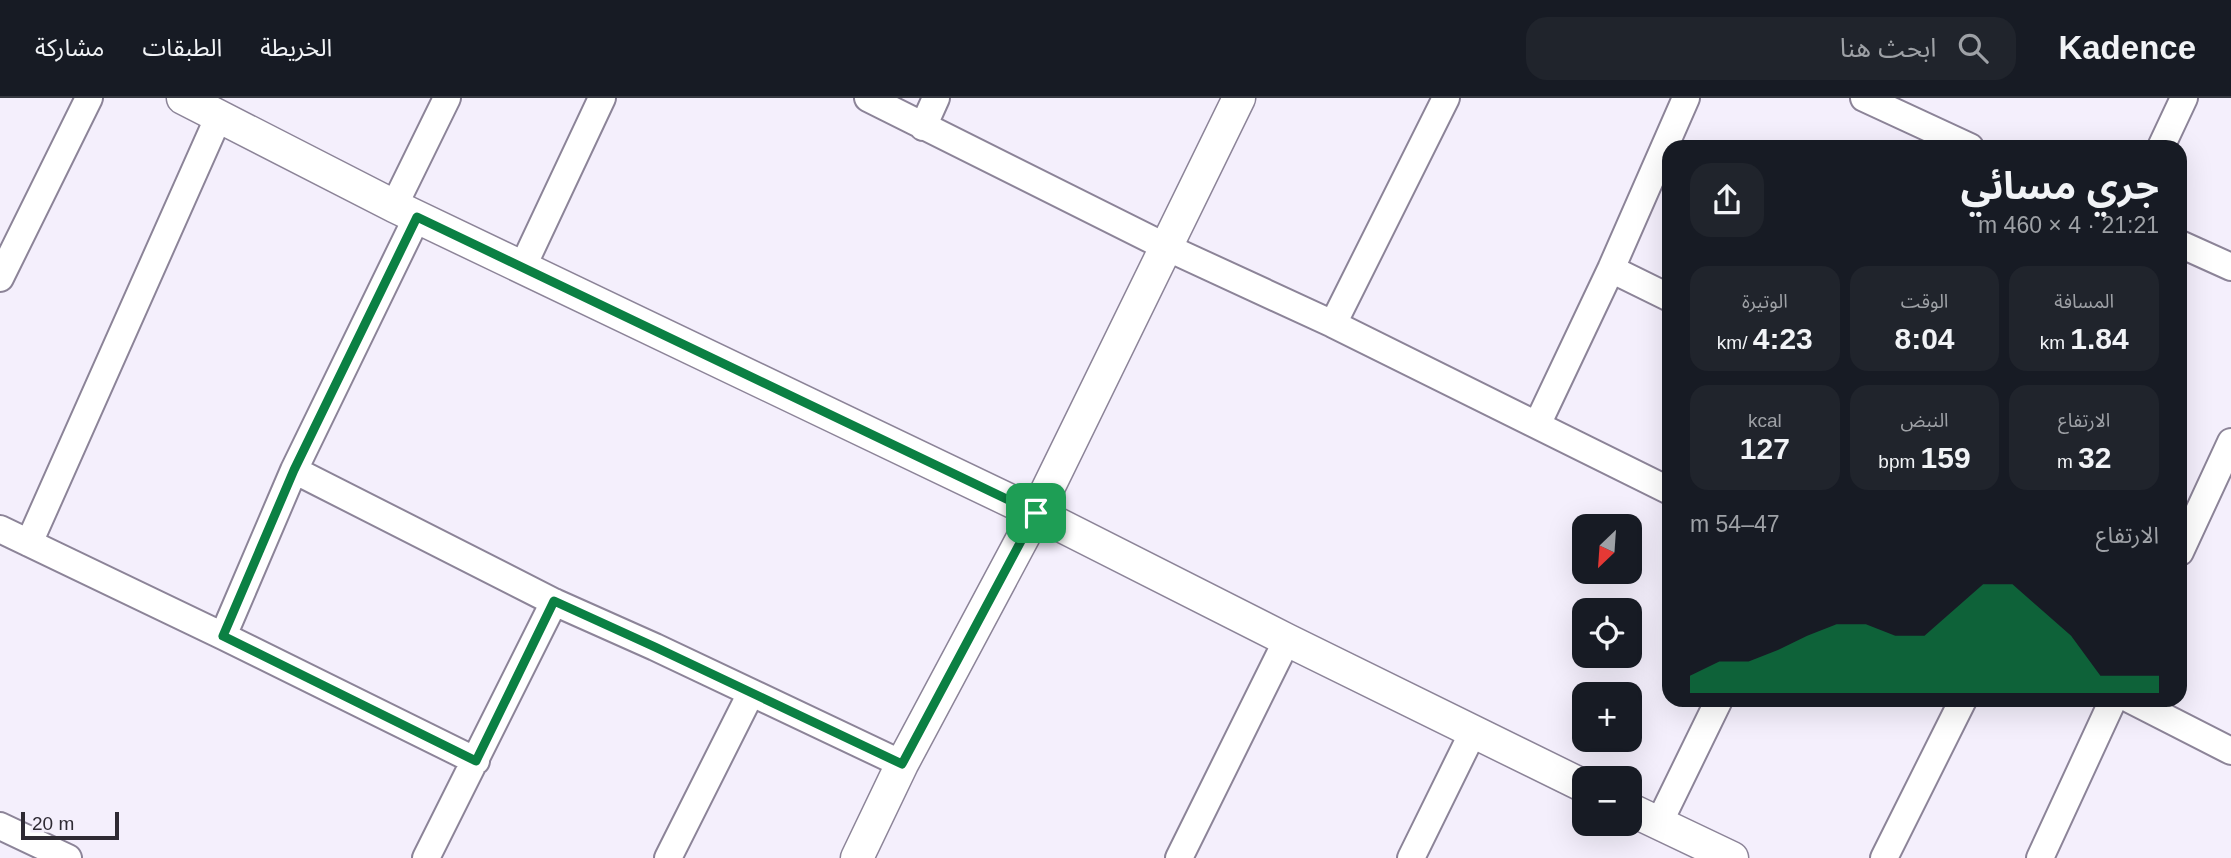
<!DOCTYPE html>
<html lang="ar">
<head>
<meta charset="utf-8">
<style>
  body { margin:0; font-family:Arial,"Noto Sans Arabic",sans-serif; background:#20242c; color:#f1f3f6; direction:rtl; height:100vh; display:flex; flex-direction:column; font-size:26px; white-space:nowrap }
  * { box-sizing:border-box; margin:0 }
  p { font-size:23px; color:#9ea1a6 }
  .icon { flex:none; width:38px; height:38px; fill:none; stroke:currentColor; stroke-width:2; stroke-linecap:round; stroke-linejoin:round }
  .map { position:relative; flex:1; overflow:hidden; direction:ltr }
  .drawer { position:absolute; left:1662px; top:42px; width:525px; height:567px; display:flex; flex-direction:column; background:#171b24; border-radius:21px; box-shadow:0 7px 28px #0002; direction:rtl }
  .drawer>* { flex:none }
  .needle { width:46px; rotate:205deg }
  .tools { position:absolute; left:1572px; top:416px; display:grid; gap:14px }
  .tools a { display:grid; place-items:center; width:70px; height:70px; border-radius:14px; background:#171b24; box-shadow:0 7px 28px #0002; font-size:35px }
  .scale { position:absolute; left:21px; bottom:18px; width:98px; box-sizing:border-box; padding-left:7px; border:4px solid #2e2a33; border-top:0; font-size:19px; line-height:24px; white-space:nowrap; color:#2e2a33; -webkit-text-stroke:5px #f4effc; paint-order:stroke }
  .pin { position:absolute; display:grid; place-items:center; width:60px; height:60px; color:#fff; margin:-30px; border-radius:14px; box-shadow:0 4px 10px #0006 }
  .round { display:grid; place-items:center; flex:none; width:74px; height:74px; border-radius:21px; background:#20242c }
  .overview { display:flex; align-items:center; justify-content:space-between; height:119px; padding:0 28px }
  h1 { font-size:38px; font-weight:700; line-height:52px }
  .stats { display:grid; grid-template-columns:repeat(3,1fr); gap:10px; height:119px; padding:7px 28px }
  .stats div { display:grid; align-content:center; border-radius:18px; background:#20242c; text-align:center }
  .stats b { font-size:30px; font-weight:700 }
  .stats small { font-size:19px; font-weight:400 }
  .stats p { font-size:19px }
  .chart { height:196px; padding:14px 28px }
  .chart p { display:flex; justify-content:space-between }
  .chart svg { width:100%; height:126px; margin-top:7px; fill:#0b8043; opacity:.7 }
  header { display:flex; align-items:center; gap:42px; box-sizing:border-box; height:98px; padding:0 35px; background:#171b24; border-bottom:2px solid #363941 }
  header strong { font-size:33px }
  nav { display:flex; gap:38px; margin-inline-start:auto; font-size:24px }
  .search { width:490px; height:63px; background:#20242c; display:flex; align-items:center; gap:18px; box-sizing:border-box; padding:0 24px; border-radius:21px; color:#9ea1a6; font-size:26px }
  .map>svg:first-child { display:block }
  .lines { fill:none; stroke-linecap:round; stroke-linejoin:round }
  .minor-casing { stroke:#8c8498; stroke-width:30 }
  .tertiary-casing { stroke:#8c8498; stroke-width:35 }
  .minor { stroke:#fff; stroke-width:26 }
  .tertiary { stroke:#fff; stroke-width:32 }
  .route-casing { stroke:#fff; stroke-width:14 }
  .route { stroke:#0b8043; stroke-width:9 }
</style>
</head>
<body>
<header>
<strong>Kadence</strong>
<div class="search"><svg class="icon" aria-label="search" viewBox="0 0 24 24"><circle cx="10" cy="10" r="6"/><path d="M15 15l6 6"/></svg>ابحث هنا</div>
<nav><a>الخريطة</a><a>الطبقات</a><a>مشاركة</a></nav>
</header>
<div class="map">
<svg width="2231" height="760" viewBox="0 0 2231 760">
  <rect width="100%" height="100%" fill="#f4effc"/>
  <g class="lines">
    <defs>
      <path id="minor" d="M868 0 1166 149 1333 226 1670 393
        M1864 0 1970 49
        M923 29 936 0
        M2161 49 2184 0
        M394 108 447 0
        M417 119 294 372 554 504 655 549 902 666
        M2180 146 2231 169
        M523 168 602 0
        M1611 171 1670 200
        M0 180 89 0
        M1333 226 1446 0
        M1537 327 1611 171 1686 0
        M0 431 223 538 476 663
        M29 445 219 18
        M2180 454 2231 344
        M223 538 294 372
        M2131 602 2231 653
        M1659 725 1719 602
        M0 728 68 760
        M426 760 554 504
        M668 760 751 595
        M1179 760 1287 542
        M1411 760 1473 634
        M1884 760 1963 602
        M2040 760 2113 602"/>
      <path id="tertiary" d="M183 0 394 108 1036 415 1287 542 1584 688
        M1629 711 1732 760
        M857 760 902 666 1036 415 1239 0"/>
    </defs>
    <use href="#minor" class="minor-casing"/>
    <use href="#tertiary" class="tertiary-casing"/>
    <use href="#minor" class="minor"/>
    <use href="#tertiary" class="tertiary"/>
  </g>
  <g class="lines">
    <defs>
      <path id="route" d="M417 119 1036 415 902 666 655 549 554 503 476 663 223 538 294 372Z"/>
    </defs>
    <use href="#route" class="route-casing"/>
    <use href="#route" class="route"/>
  </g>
</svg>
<div class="tools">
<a><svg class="needle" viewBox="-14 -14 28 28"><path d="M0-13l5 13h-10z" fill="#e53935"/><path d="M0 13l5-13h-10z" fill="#9ea1a6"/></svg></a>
<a><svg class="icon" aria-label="locate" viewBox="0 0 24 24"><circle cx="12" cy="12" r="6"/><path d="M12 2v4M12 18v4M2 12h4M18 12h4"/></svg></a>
<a>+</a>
<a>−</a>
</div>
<div class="scale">20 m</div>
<div class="pin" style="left:1036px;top:415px;background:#1e9e55"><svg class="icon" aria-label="arrive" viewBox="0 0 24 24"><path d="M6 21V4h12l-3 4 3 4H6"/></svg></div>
<section class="drawer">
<div class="overview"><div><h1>جري مسائي</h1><p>21:21 · 4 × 460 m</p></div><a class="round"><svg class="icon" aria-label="share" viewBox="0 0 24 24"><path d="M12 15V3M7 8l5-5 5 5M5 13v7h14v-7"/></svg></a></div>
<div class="stats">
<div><p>المسافة</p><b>1.84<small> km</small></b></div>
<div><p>الوقت</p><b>8:04</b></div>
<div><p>الوتيرة</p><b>4:23<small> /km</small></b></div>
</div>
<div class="stats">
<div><p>الارتفاع</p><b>32<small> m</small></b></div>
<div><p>النبض</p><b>159<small> bpm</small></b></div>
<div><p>kcal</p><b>127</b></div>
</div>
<div class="chart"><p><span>الارتفاع</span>47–54 m</p>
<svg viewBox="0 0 160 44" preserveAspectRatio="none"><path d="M0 44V38L10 33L20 33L30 29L40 24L50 20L60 20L70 24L80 24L90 15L100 6L110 6L120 15L130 24L140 38L150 38L160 38V44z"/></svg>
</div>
</section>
</div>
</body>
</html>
